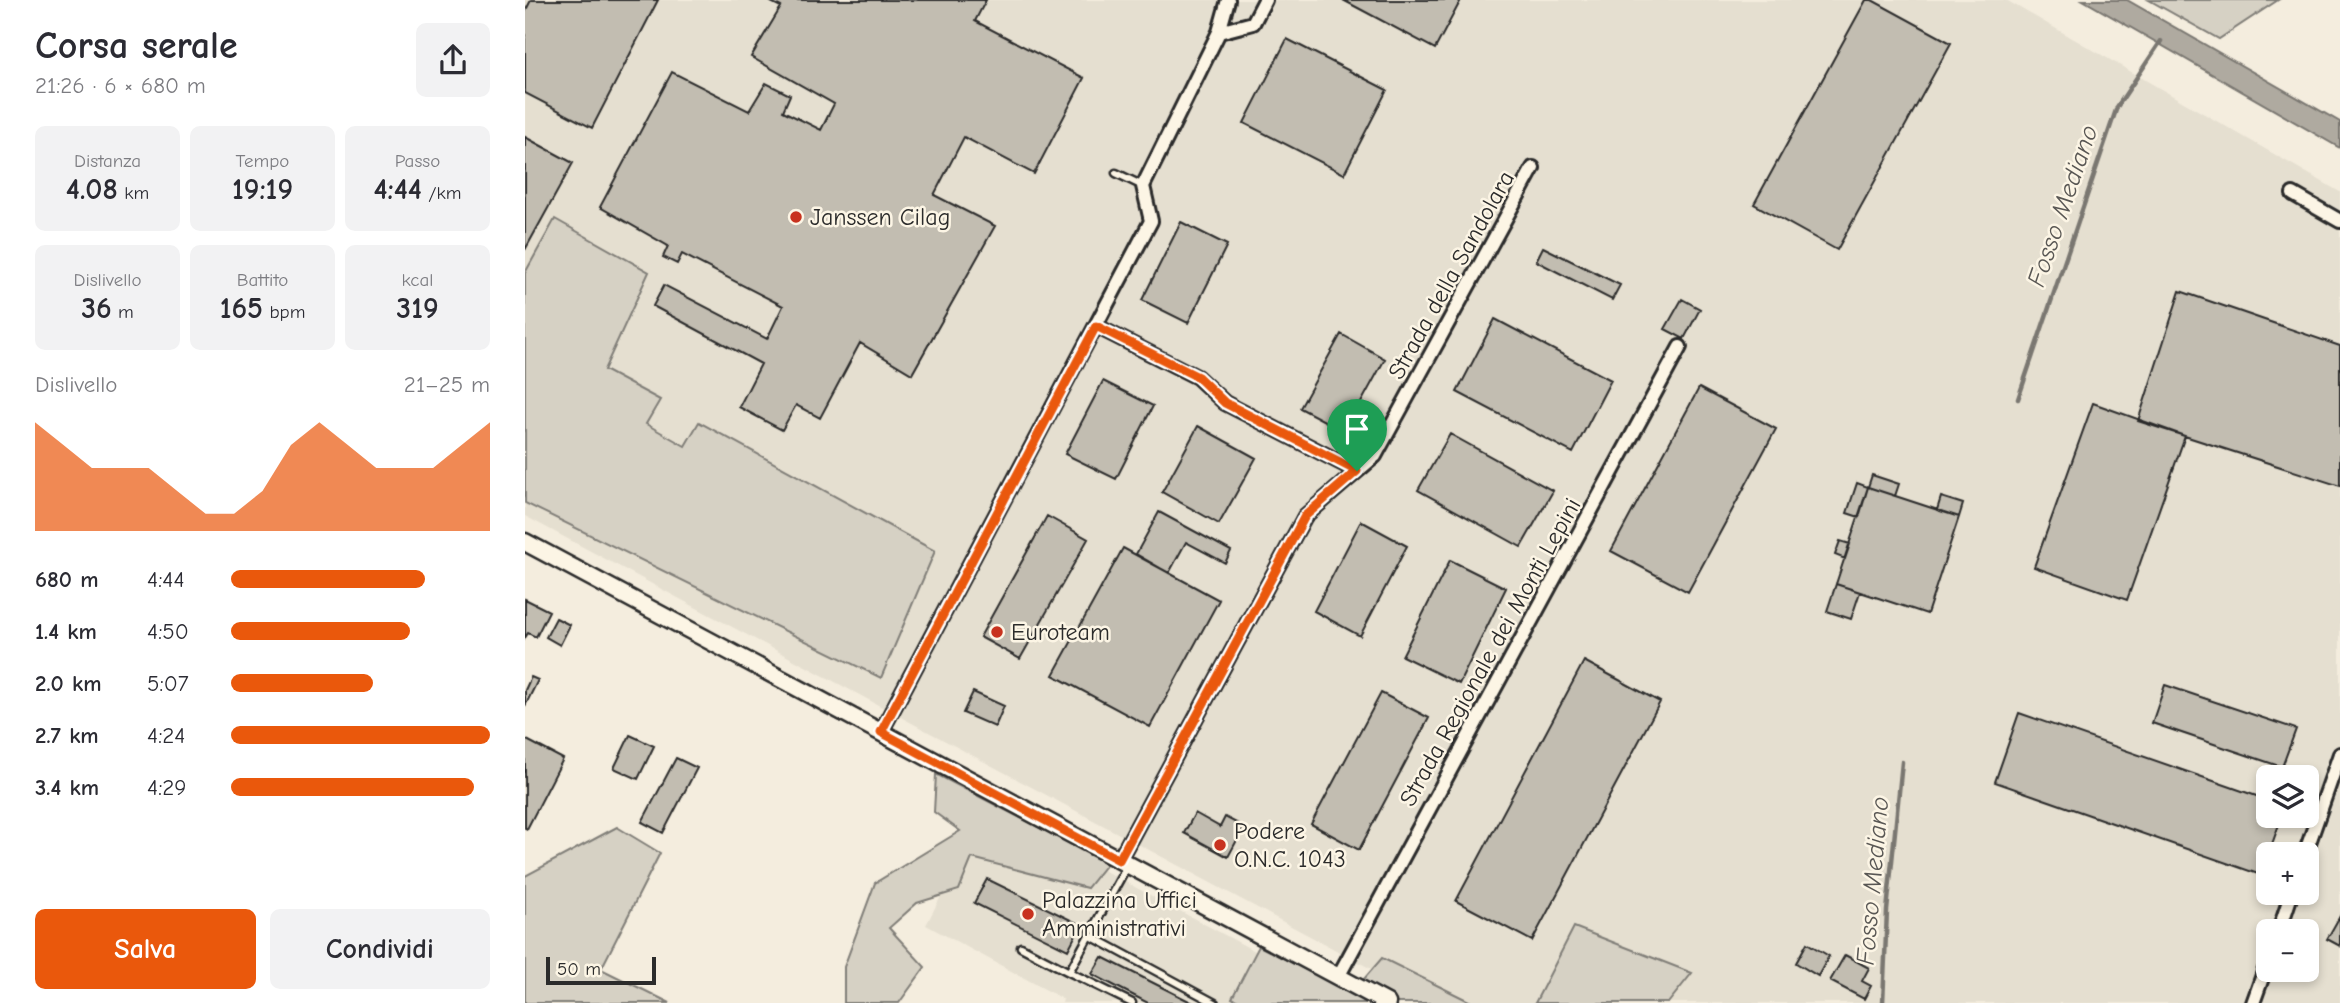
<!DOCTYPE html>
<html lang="it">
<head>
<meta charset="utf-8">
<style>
  body { margin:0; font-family:"Comic Neue",sans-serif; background:#f2f2f3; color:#2b2b33; height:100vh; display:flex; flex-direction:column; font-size:26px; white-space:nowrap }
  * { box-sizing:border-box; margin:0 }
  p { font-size:23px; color:#7c7c81 }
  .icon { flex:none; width:38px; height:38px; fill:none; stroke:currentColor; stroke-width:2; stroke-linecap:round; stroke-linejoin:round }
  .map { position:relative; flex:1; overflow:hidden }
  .sheet { display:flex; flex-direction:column; background:#fff; width:525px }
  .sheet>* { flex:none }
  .tools { position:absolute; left:1731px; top:765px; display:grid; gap:14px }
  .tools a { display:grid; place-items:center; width:63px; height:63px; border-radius:10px; background:#fff; box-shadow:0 4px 10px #0003; font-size:35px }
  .scale { position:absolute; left:21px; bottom:18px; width:110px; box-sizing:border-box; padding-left:7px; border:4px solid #2b2b2b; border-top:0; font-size:19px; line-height:24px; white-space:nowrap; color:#2b2b2b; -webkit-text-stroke:5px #fcf5e5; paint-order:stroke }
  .pin { position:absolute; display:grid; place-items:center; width:60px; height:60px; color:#fff; margin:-72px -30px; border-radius:50% 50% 50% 0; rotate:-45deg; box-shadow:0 0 7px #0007 }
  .pin .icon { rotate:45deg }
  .round { display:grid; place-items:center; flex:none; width:74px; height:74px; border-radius:10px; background:#f2f2f3 }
  .summary { display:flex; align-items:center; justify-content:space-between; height:119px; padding:0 35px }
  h1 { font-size:38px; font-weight:700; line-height:52px }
  .figures { display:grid; grid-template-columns:repeat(3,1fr); gap:10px; height:119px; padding:7px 35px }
  .figures div { display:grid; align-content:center; border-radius:10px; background:#f2f2f3; text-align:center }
  .figures b { font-size:30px; font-weight:700 }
  .figures small { font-size:19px; font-weight:400 }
  .figures p { font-size:19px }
  .chart { height:196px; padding:14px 35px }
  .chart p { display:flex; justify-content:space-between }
  .chart svg { width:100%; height:126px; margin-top:7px; fill:#ea580c; opacity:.7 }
  .primary-button { display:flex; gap:14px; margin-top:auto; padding:14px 35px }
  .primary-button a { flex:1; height:80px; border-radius:10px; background:#ea580c; color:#fff; font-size:28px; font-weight:700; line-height:80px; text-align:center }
  .primary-button a+a { background:#f2f2f3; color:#2b2b33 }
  ul { padding:0 35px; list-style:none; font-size:23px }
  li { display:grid; grid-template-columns:112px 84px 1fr; align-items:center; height:52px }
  li i { height:18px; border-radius:9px; background:#ea580c }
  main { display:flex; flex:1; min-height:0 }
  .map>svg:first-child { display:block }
  .built { fill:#e5dfd0; fill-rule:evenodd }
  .green { fill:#d6d1c4; stroke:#807e78; stroke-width:2 }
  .water { fill:#afaaa0; stroke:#7a7771; stroke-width:2 }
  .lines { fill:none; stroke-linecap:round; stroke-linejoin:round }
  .stream { stroke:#7a7771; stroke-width:4.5 }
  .building { fill:#c2bdb1; stroke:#2b2b2b; stroke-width:2 }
  .service-casing { stroke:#2b2b2b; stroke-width:11 }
  .minor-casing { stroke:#2b2b2b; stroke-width:18 }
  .secondary-casing { stroke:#2b2b2b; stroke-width:21 }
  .service { stroke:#fcf5e5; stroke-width:6 }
  .minor { stroke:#fcf5e5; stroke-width:12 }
  .secondary { stroke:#fcf5e5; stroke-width:16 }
  .route-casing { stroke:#fff; stroke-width:14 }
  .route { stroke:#ea580c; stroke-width:9 }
  .poi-dot { fill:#c8321e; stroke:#fcf5e5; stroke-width:2.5 }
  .labels { text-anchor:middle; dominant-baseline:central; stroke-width:5; stroke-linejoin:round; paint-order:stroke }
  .poi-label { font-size:24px; fill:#2b2b2b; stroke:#fcf5e5; text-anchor:start }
  .street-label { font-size:24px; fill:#2b2b2b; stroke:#fcf5e5 }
  .water-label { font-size:26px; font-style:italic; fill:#595754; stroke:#fcf5e5 }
</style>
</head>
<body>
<main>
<section class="sheet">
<div class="summary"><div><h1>Corsa serale</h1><p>21:26 · 6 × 680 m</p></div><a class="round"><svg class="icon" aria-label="share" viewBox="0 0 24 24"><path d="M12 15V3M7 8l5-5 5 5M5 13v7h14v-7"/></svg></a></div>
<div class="figures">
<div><p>Distanza</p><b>4.08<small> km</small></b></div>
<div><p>Tempo</p><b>19:19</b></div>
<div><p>Passo</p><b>4:44<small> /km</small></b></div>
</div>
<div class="figures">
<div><p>Dislivello</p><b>36<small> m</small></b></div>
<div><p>Battito</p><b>165<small> bpm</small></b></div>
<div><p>kcal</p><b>319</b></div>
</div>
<div class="chart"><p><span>Dislivello</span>21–25 m</p>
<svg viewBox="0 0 160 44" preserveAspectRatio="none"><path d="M0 44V6L10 14L20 22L30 22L40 22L50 30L60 38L70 38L80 30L90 14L100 6L110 14L120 22L130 22L140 22L150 14L160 6V44z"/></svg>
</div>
<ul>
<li><b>680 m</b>4:44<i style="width:75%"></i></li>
<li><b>1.4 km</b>4:50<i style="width:69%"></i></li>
<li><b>2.0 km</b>5:07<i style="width:55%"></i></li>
<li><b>2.7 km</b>4:24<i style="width:100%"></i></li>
<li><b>3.4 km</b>4:29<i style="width:94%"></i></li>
</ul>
<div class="primary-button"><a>Salva</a><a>Condividi</a></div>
</section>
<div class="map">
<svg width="1815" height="1003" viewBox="0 0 1815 1003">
  <rect width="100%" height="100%" fill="#f4edde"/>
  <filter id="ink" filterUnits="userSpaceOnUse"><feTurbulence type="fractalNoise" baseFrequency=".0143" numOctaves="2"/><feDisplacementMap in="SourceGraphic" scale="14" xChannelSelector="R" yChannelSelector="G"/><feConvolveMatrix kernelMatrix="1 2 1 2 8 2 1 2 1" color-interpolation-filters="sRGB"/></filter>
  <g filter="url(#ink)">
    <path class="built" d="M0 0H1481L1815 192V1003H910L0 516ZM1743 777H1782V816H1743ZM1743 854H1782V892H1743ZM1743 931H1782V970H1743Z
      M462 808 827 1003H537L538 999 401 925Z"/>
    <path class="green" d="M1624 0H1753L1694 39Z
      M30 219 124 272 79 370 135 400 121 424 160 446 174 422 410 551 356 678 0 503V273Z
      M411 774 582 863 562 888 447 858 434 890 392 903 364 928 400 967 374 1003H319V967L350 883 435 831 409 812Z
      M92 827 135 853 76 969 145 1003H0V876Z
      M1049 927 1167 973 1143 1003H1010Z
      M734 946 827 993 857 958 948 1003H717L707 998Z"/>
    <path class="water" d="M1558 0H1602L1815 122V148Z"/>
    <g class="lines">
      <path class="stream" d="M1493 399 1592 107 1636 41
        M1358 1003 1362 911 1377 762"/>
    </g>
    <path class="building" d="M6 0H133L67 128 0 93V12Z
      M247 0H461L450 21 559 78 509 174 439 137 409 195 470 226 387 374 335 343 295 418 271 405 257 430 214 407 236 364 128 306 139 285 242 339 258 306 157 254 152 264 138 257 143 246 75 207 147 72 224 111 241 83 265 95 258 111 296 130 309 104 226 57 256 7 246 2Z
      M818 0H936L910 49Z
      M1341 0H1347L1426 43 1312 250 1229 204Z
      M762 39 862 90 819 174 719 123Z
      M0 137 48 163 0 250Z
      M656 222 702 245 663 323 617 300Z
      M1018 247 1095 285 1087 300 1011 261Z
      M1655 291 1815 346V486L1613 421Z
      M1157 299 1175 309 1159 339 1140 329Z
      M970 319 1086 380 1048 453 932 392Z
      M816 334 860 359 820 432 775 408Z
      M578 381 628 406 591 479 540 454Z
      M1174 388 1251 429 1163 592 1086 551Z
      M1568 403 1660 436 1602 600 1509 567Z
      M673 426 731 458 694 524 637 492Z
      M925 434 1028 491 996 547 893 490Z
      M1347 475 1374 484 1370 496 1343 487Z
      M1332 483 1343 487 1334 517 1322 513Z
      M1343 487 1434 517 1402 614 1311 584Z
      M1416 497 1438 504 1434 517 1412 510Z
      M634 512 706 551 700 563 661 542 644 573 611 554Z
      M522 516 563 539 495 659 455 637Z
      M836 521 882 546 835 636 789 611Z
      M1315 541 1325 544 1320 559 1310 555Z
      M598 548 694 600 625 727 528 675Z
      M925 560 981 588 934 684 877 656Z
      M1311 584 1335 592 1326 619 1302 611Z
      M0 599 24 611 11 637 3 633 0 638Z
      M31 618 45 625 35 645 21 637Z
      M1059 661 1135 702 1007 941 931 901Z
      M6 677 13 680 0 706V690Z
      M1640 685 1771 729 1757 767 1627 723Z
      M448 692 479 706 470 727 438 713Z
      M856 693 904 718 834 850 786 824Z
      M1494 713 1743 800V816H1757L1736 875 1470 782Z
      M105 735 129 746 113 779 89 768Z
      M0 739 38 759 2 829 0 828Z
      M151 758 172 768 138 833 117 822Z
      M670 813 695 827 700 817 719 827 703 857 659 833Z
      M462 879 556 925 543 950 449 903Z
      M1815 916V946L1802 939Z
      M1282 943 1304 956 1293 976 1271 963Z
      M1320 955 1344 968 1337 981 1346 986 1339 999 1305 981Z
      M577 957 668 1003H623L567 974Z"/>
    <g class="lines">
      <defs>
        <path id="service" d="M591 173 618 186
          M602 866 544 972 607 1003
          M564 935 690 1003
          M496 947 544 972"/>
        <path id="minor" d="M694 32 728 23 740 0
          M1768 194 1815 221
          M571 326 672 377 700 403 832 471
          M356 732 626 221 618 186 694 32 703 0
          M1780 854 1815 754
          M594 860 780 516 850 456 1008 168
          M1754 931 1767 892
          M813 977 1155 347
          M1728 1003 1743 961"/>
        <path id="secondary" d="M0 542 862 1003"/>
      </defs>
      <use href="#service" class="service-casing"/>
      <use href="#minor" class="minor-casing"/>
      <use href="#secondary" class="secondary-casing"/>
      <use href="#service" class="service"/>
      <use href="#minor" class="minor"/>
      <use href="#secondary" class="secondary"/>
    </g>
  </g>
  <g class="lines" filter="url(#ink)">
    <defs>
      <path id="route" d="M571 326 673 377 700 403 832 471 780 516 594 860 356 732Z"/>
    </defs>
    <use href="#route" class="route-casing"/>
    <use href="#route" class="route"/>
  </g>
  <g class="poi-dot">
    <circle cx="271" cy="217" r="7"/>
    <circle cx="472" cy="632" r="7"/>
    <circle cx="695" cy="845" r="7"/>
    <circle cx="503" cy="914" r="7"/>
  </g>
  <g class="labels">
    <g class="poi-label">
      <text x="285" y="217">Janssen Cilag</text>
      <text x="486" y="632">Euroteam</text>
      <text x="709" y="831">Podere<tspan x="709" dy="28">O.N.C. 1043</tspan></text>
      <text x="517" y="900">Palazzina Uffici<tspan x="517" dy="28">Amministrativi</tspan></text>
    </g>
    <g class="street-label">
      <text transform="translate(926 275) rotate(-61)">Strada della Sandolara</text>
      <text transform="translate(965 652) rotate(-61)">Strada Regionale dei Monti Lepini</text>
    </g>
    <g class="water-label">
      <text transform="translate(1538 206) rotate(-71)">Fosso Mediano</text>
      <text transform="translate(1348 881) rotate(-85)">Fosso Mediano</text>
    </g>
  </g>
</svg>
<div class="tools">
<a><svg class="icon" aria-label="layers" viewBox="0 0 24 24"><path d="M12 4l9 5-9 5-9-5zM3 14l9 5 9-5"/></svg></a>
<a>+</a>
<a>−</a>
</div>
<div class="scale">50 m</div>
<div class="pin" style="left:832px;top:471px;background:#1e9e55"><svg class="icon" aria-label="arrive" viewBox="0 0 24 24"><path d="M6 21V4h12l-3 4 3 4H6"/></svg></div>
</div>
</main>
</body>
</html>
